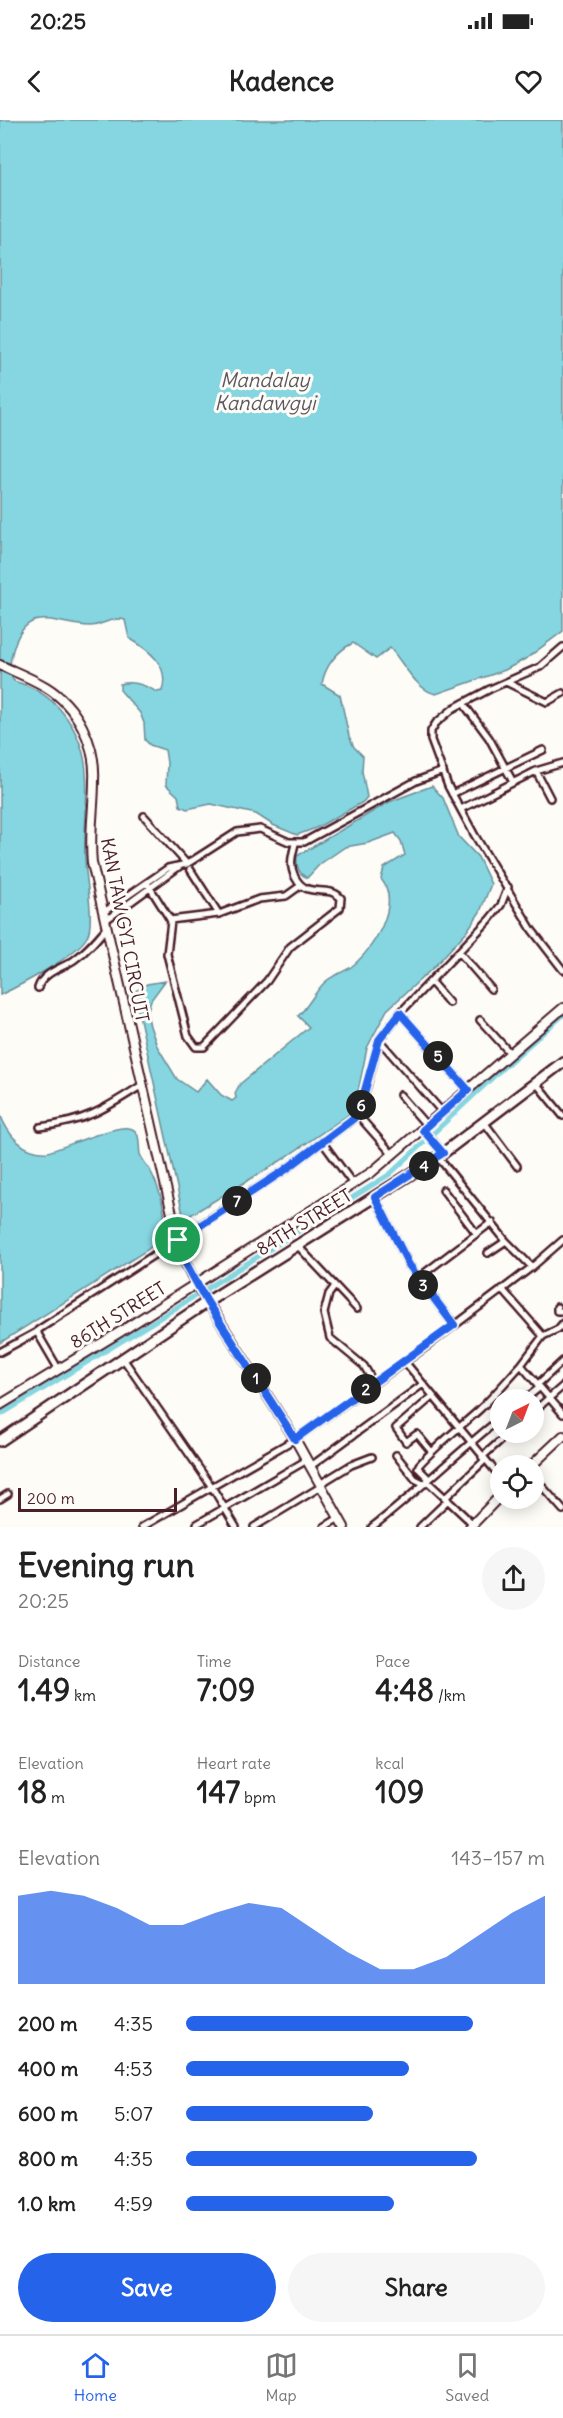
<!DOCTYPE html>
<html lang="en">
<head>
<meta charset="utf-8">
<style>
  body { margin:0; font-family:Delius,sans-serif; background:#f6f6f6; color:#222; height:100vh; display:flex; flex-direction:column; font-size:22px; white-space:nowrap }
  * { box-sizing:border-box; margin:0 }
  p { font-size:20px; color:#767676 }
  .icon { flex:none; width:33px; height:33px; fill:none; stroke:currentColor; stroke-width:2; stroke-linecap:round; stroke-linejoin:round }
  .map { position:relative; height:1407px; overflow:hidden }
  .panel { display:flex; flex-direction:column; background:#fff; flex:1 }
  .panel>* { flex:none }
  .needle { width:39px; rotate:42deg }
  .buttons { position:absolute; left:490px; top:1269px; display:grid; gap:12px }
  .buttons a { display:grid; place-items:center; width:54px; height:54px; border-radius:50%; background:#fff; box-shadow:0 3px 15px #0003; font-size:30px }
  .scale { position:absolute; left:18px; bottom:15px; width:159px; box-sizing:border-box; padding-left:6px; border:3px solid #4a1f2b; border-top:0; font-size:16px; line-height:21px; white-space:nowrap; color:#4a1f2b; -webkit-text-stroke:4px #fdfcf7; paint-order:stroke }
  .pin { position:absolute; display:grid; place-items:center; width:51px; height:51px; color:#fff; margin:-26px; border:3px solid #fff; border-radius:50%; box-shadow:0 2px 6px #0007 }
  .km { position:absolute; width:30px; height:30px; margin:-15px; border-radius:50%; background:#222; color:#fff; font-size:16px; line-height:30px; text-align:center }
  .round { display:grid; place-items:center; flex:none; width:63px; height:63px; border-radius:32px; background:#f6f6f6 }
  .overview { display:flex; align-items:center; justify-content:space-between; height:102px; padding:0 18px }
  h1 { font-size:33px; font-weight:800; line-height:45px }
  .stats { display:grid; grid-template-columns:repeat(3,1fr); gap:9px; height:102px; padding:6px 18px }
  .stats div { display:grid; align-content:center }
  .stats b { font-size:30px; font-weight:800 }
  .stats small { font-size:16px; font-weight:400 }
  .stats p { font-size:16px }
  .chart { height:168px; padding:12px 18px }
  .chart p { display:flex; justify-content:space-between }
  .chart svg { width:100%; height:108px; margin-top:6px; fill:#2563eb; opacity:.7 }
  .primary-button { display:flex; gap:12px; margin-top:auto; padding:12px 18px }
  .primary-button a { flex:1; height:69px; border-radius:36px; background:#2563eb; color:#fff; font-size:24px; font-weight:800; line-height:69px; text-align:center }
  .primary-button a+a { background:#f6f6f6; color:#222 }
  ul { padding:0 18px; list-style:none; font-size:20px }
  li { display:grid; grid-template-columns:96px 72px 1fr; align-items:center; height:45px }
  li i { height:15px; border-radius:8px; background:#2563eb }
  .status { display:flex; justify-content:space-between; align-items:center; height:42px; padding:0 30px; background:#fff; direction:ltr }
  .status svg { height:16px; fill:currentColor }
  header { display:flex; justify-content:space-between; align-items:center; height:78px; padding:0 18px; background:#fff; font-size:27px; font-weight:800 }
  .dock { display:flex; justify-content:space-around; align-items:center; height:84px; border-top:2px solid #e0e0e0; background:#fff; font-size:16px; color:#767676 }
  .dock a { display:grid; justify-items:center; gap:3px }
  .dock .active { color:#2563eb }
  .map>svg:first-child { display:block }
  .water { fill:#85d6e0; stroke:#6d8d98; stroke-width:1.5 }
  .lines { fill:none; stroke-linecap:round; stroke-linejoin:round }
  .canal { stroke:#85d6e0; stroke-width:5 }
  .street-casing { stroke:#4a1f2b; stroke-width:10 }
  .secondary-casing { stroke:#4a1f2b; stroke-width:12 }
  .primary-casing { stroke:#4a1f2b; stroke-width:14 }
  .street { stroke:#fdfcf7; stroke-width:5 }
  .secondary { stroke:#fdfcf7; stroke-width:8 }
  .primary { stroke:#fdfcf7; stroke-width:9 }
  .route-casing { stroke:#fff; stroke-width:12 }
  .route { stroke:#2563eb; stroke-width:8 }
  .labels { text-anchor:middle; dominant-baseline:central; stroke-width:6; stroke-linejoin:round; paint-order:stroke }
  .street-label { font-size:18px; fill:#4a1f2b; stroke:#fdfcf7 }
  .water-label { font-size:20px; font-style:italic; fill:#5c5661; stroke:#fdfcf7 }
</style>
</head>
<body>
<div class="status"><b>20:25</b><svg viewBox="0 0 49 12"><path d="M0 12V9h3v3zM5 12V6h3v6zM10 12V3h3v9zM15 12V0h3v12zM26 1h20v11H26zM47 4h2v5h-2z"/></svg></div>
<header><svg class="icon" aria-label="back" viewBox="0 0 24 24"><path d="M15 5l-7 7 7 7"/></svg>Kadence<svg class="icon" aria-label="heart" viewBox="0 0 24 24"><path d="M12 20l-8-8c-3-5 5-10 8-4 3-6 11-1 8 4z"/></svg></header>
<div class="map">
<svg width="563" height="1407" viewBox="0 0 563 1407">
  <rect width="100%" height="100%" fill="#fdfcf7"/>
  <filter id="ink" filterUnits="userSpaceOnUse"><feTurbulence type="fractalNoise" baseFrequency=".0167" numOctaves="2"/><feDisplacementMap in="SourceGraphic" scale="12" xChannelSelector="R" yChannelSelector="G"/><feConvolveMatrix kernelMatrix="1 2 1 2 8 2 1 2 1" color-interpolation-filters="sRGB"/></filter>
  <g filter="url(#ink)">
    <path class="water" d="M0 0H563V511L527 538 505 550 436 574C416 570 403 542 390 528L376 539 353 523C337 531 325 546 322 564L340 575 349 616 354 627 363 636 362 651 367 677 363 682 316 708 297 715 273 705 256 694 211 684 187 689 180 686 178 676 166 665 167 643 165 630 150 625 145 620 144 603 140 593 120 570V564C133 560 147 566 157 572L162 571C170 545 149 530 129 518L125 500C112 496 102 506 90 506 57 506 27 481 13 530 10 540 8 553 14 561 34 567 50 576 63 593 100 640 82 686 85 741 86 760 95 803 87 817 75 837 21 865 0 875Z
      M432 666 443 678 459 717 478 737 491 764 480 792 467 811 434 847 387 890 367 928 356 982 348 995 280 1041 184 1099 134 872 147 864 165 861 151 880 147 893 150 906 157 926 177 959 196 972 207 959 221 975 232 981 236 978 235 973 240 964 309 907 298 896C308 887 314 873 324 863 332 855 342 853 351 847 373 830 402 784 381 759L384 748 405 735 401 721 395 713 368 723 345 727 320 744 307 758C298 753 296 746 297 736L389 682Z
      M0 994C8 1015 23 1034 48 1032 65 1027 113 1006 128 1008 142 1009 138 1025 140 1034 142 1040 147 1045 150 1050 159 1067 170 1099 162 1118L147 1130 0 1223Z"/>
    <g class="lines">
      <path class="canal" d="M0 1295 166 1194 390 1054 506 945 563 895"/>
      <defs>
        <path id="street" d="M563 527 540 547 490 569 454 588 436 603 431 611V620L448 666 474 714 532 810 563 850
          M506 562 547 582 563 573
          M463 583 489 618 513 662
          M536 651 550 678
          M452 674 543 630
          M461 689 536 651 563 643
          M144 696 187 744
          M190 749 219 794
          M147 763 171 801 167 834 188 916 196 927H204L267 861 290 827 340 788 341 778C326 763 307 780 295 757 289 745 292 736 295 724
          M104 792 168 748 187 744 237 712 260 709 289 722H304L416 661 443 651
          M106 800 180 746
          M170 800 219 794 259 779 286 776 300 766
          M459 832 491 869
          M431 862 449 883
          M38 868C43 852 61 849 74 840 87 831 97 819 107 807
          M400 893 468 970
          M480 900 510 933
          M379 920 443 993
          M536 963 563 996
          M400 975 427 1006
          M357 994 393 1035
          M484 1002 517 1046
          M40 1007C87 1001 103 990 142 965
          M423 1009 443 1033
          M323 1023 353 1064
          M438 1037 506 1121 532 1147
          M443 1070 476 1113
          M375 1077 409 1145 454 1205
          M297 1125 357 1189
          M488 1133 506 1121
          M418 1158 492 1102
          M335 1166 329 1174 324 1193 330 1218 364 1246 374 1263
          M502 1169 543 1216 521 1245 563 1294
          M557 1187V1191H563
          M543 1216 558 1209 563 1203
          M0 1232 37 1212
          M122 1237 212 1367 236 1407
          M405 1242 501 1358
          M59 1250 38 1214V1210L285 1050 354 998 360 988 367 966 379 920 400 893 489 800 501 785 508 767
          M537 1265 563 1241
          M524 1280 539 1268
          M534 1291 563 1266
          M431 1331 417 1314 406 1322 396 1308 433 1276
          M396 1335 415 1359 425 1364
          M482 1337 510 1312
          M311 1346 423 1264
          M534 1357 563 1390
          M429 1359 418 1348 419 1345C438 1324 458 1309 479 1290 494 1276 507 1260 521 1245
          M427 1361 473 1404
          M320 1364 351 1345 372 1337
          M445 1378 485 1340
          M0 1379 8 1374
          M197 1404 307 1340
          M142 1407 295 1319 426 1227 532 1147 563 1120
          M254 1407 322 1366
          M324 1407 339 1398
          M372 1407C417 1373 456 1333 501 1298
          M420 1407 448 1380"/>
        <path id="secondary" d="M0 545C15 552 31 558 46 567 77 586 96 624 94 660 94 689 89 714 92 743L178 1120 184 1140 196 1164 295 1319 344 1407
          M0 1285 120 1212 372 1052 563 888
          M531 1346 563 1316
          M470 1407 501 1375"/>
        <path id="primary" d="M0 1321 207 1182 438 1037 563 942"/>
      </defs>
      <use href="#street" class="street-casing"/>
      <use href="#secondary" class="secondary-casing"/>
      <use href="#primary" class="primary-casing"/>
      <use href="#street" class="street"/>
      <use href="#secondary" class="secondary"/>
      <use href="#primary" class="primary"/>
    </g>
  </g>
  <g class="lines" filter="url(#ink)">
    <defs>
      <path id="route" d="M400 893 468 970 423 1010 443 1033 375 1077 409 1145 454 1205 295 1319 207 1182 184 1140 178 1120 285 1050 354 998 360 988 379 920Z"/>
    </defs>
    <use href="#route" class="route-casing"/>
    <use href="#route" class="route"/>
  </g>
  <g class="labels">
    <g class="street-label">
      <text transform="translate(125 810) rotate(79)">KAN TAW GYI CIRCUIT</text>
      <text transform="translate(304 1102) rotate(-32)">84TH STREET</text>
      <text transform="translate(118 1195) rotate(-32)">86TH STREET</text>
    </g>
    <g class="water-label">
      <text x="265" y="259">Mandalay<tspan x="265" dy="23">Kandawgyi</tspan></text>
    </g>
  </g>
</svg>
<div class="buttons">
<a><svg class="needle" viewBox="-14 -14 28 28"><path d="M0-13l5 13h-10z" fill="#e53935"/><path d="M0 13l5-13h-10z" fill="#767676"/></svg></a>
<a><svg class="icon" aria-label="locate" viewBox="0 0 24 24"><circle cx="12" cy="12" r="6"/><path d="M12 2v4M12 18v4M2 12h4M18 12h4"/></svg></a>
</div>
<div class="scale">200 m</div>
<div class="pin" style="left:178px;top:1120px;background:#1e9e55"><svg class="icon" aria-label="arrive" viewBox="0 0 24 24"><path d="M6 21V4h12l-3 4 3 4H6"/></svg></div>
<b class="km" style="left:256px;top:1258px">1</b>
<b class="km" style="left:366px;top:1269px">2</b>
<b class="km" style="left:423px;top:1165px">3</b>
<b class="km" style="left:424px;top:1046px">4</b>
<b class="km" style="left:438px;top:936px">5</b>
<b class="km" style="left:361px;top:985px">6</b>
<b class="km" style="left:237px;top:1081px">7</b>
</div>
<section class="panel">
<div class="overview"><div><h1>Evening run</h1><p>20:25</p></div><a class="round"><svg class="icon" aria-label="share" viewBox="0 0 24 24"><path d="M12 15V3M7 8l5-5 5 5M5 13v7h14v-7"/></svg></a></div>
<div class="stats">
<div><p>Distance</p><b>1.49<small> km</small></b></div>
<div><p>Time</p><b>7:09</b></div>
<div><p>Pace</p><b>4:48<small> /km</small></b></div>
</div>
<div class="stats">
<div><p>Elevation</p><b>18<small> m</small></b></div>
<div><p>Heart rate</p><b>147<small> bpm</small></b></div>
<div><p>kcal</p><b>109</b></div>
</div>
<div class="chart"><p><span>Elevation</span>143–157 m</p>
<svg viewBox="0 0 160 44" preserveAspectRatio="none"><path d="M0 44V8L10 6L20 8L30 13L40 20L50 20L60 15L70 11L80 13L90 22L100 31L110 38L120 38L130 33L140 24L150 15L160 8V44z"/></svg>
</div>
<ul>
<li><b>200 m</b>4:35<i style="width:80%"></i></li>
<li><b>400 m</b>4:53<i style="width:62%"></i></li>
<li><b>600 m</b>5:07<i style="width:52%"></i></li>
<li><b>800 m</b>4:35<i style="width:81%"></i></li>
<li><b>1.0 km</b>4:59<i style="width:58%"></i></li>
</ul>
<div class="primary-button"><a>Save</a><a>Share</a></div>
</section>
<nav class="dock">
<a class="active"><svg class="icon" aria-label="home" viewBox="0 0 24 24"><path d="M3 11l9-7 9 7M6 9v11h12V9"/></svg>Home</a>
<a><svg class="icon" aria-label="map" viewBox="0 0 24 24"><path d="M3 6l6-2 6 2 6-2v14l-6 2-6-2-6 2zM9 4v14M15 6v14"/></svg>Map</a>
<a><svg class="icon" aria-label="saved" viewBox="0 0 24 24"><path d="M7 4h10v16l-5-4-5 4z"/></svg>Saved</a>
</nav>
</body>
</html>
